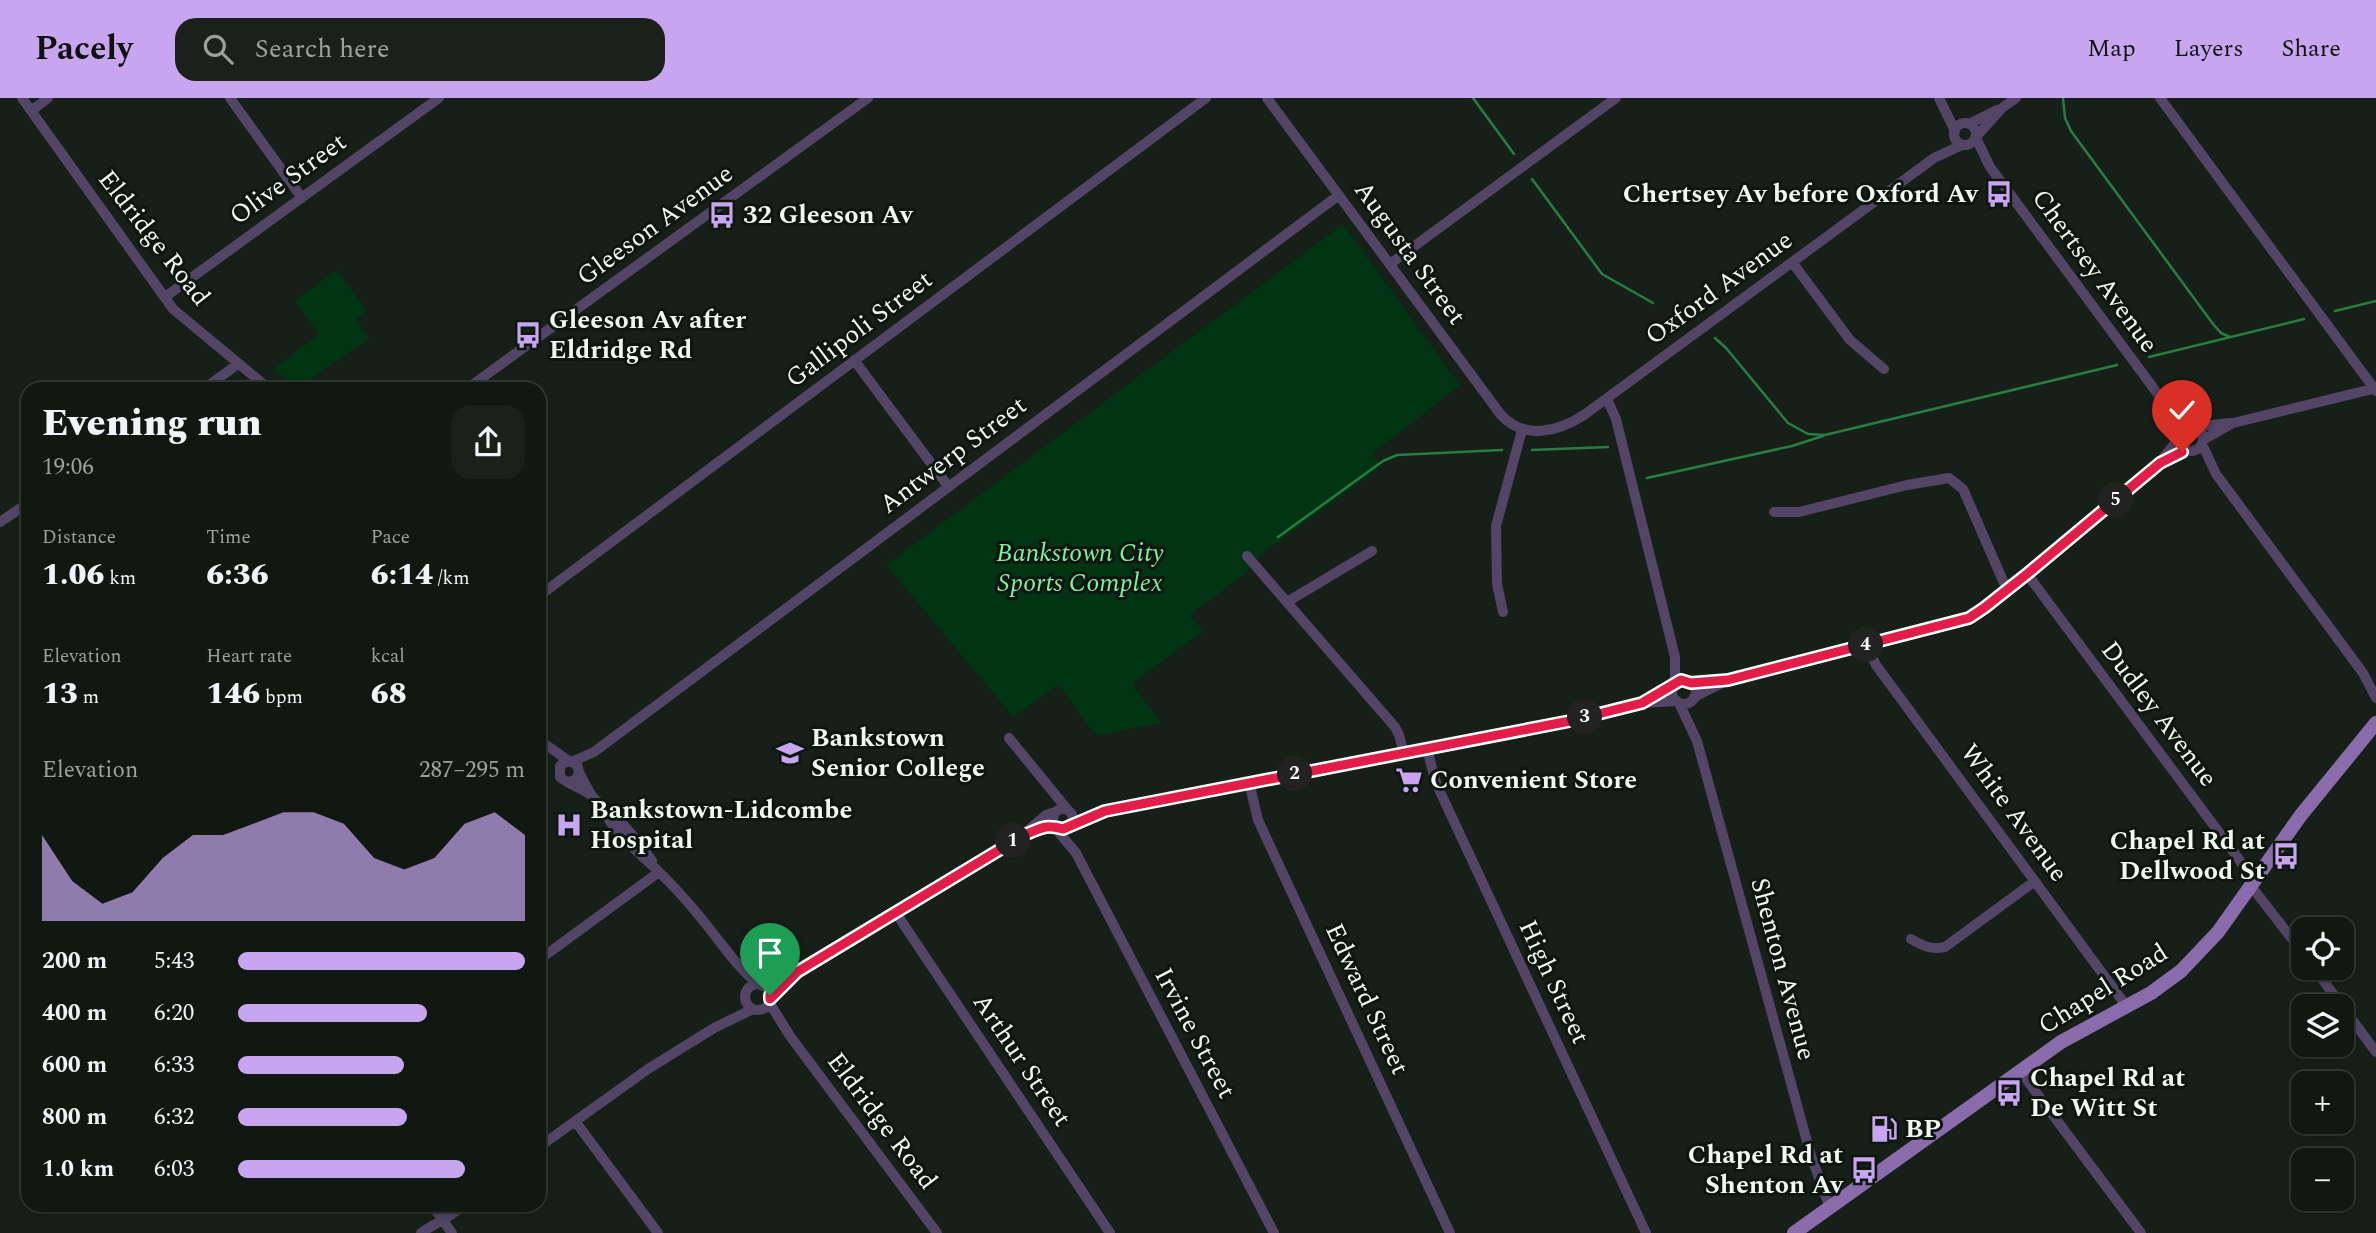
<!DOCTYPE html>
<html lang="en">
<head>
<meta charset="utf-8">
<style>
  body { margin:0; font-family:Spectral,serif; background:#1a211b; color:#f1f3f6; height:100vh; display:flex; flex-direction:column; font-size:26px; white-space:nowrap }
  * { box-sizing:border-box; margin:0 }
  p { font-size:23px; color:#9ca09f }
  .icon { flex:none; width:38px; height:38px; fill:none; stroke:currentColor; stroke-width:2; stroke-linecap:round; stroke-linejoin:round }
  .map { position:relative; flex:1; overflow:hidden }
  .sheet { position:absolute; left:21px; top:284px; width:525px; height:830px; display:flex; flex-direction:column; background:#111812; border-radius:21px; box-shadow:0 4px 10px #0003,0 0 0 2px #303732 }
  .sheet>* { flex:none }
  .controls { position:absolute; left:2291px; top:819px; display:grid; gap:14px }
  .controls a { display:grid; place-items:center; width:63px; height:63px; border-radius:14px; background:#111812; box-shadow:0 4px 10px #0003,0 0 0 2px #303732; font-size:35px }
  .pin { position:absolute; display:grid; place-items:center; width:60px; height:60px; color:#fff; margin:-72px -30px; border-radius:50% 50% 50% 0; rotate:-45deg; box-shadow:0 0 7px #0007 }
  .pin .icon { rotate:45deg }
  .km { position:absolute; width:35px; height:35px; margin:-18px; border-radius:50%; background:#222; color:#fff; font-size:19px; line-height:35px; text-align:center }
  .round { display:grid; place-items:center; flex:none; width:74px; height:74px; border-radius:21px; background:#1a211b }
  .head { display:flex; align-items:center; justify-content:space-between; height:119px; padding:0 21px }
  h1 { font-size:38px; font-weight:800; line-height:52px }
  .stats { display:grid; grid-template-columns:repeat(3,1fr); gap:10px; height:119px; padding:7px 21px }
  .stats div { display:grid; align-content:center }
  .stats b { font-size:30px; font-weight:800 }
  .stats small { font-size:19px; font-weight:400 }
  .stats p { font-size:19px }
  .chart { height:196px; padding:14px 21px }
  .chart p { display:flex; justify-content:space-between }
  .chart svg { width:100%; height:126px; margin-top:7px; fill:#c7a6ef; opacity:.7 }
  ul { padding:0 21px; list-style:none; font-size:23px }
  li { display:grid; grid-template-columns:112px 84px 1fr; align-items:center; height:52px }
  li i { height:18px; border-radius:9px; background:#c7a6ef }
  header { display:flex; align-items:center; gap:42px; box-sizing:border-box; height:98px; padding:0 35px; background:#c7a6ef; color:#111 }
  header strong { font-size:33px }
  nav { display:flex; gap:38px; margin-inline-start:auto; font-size:24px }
  .search { width:490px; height:63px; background:#1a211b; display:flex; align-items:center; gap:18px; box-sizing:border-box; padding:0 24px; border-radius:21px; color:#9ca09f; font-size:26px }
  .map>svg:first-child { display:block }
  .green { fill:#003412 }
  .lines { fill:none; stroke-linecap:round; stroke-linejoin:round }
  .stream { stroke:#297d43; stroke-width:2.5 }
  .minor { stroke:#534565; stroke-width:10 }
  .major { stroke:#8a6cad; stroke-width:14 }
  .route-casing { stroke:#fff; stroke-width:14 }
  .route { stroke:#e11d48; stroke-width:9 }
  .labels { text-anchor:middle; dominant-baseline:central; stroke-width:6; stroke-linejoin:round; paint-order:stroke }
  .street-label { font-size:26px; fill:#f1f7f2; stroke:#0e1610 }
  .poi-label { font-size:26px; font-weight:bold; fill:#f1f7f2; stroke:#0e1610; text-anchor:start }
  .park-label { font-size:26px; font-style:italic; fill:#83ee9e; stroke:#0e1610 }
</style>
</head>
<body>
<header>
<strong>Pacely</strong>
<div class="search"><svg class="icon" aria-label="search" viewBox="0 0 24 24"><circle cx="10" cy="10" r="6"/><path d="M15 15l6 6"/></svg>Search here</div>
<nav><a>Map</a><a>Layers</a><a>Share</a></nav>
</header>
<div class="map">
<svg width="2376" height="1135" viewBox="0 0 2376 1135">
  <rect width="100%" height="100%" fill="#172018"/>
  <path class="green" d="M1343 126 1460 287 1373 355 1381 368 1263 455 1243 477 1190 517 1203 533 1132 586 1161 625 1096 638 1059 587 1013 619 886 467Z
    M337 172 367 214 356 222 370 240 297 290 273 271 319 236 295 203Z"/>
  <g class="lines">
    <path class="stream" d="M1473 0 1514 56
      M2063 0 2065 20 2071 33 2213 226 2221 235 2230 239
      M1532 81 1602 176 1653 205
      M2335 213 2376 203
      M1715 240 1726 250 1788 325 1808 336 1825 337 2117 267
      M2149 259 2304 221
      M1532 352 1608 349
      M1647 380 1792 348 1823 338
      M1278 439 1383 363 1397 357 1502 352"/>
    <path class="minor" d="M22 0 173 211 268 290
      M230 0 302 100
      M1267 0 1501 317C1524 342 1558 334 1584 317L1934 60 1962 47
      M1939 0 1955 33
      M2160 0 2376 293
      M31 13 48 0
      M1954 36a11 11 0 1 1 22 0a11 11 0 1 1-22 0Z
      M1969 26 1997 12
      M1976 39 2002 10 2016 0
      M1976 40 1990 69 2163 303 2179 336
      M1792 164 1850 242 1884 271
      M1390 166 1616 0
      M165 199 439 0
      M854 262 948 388
      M205 290 238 266
      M468 290 868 0
      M1607 301 1616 321 1675 559V585
      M2168 307 2191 328
      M2179 341a12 12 0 1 1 24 0a12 12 0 1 1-24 0Z
      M2194 329 2230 325
      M2203 342 2233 325 2376 290
      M2202 346 2216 376 2363 575 2376 600
      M1774 414H1799L1907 387 1949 380 1963 391 2007 492
      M0 424 28 405
      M1247 458 1395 629 1399 637 1404 655
      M2027 476 2255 783
      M539 498 1206 0
      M1287 504 1372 453
      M1503 514 1497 486 1496 428 1522 332
      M1866 547 1876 567 2127 909
      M1672 594a12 12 0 1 1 24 0a12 12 0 1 1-24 0Z
      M1691 585 1722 583
      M1694 599 1728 582 1969 520C2003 501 2033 471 2063 446 2098 417 2155 378 2178 340
      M1679 605 1697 643 1811 1058 1830 1110
      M1009 640 1067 711
      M539 642 569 663
      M1427 651 1436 685 1646 1135
      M28 655V654
      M571 664 594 654 1339 97
      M579 674 591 697 603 710 616 718 641 747 652 763
      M569 684 575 682 579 676 578 669C573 662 566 662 560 668V679C566 685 581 690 589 696
      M1249 684 1258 722 1450 1135
      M603 710C615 738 639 754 659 774 680 794 699 817 716 839 730 857 742 874 760 887
      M1053 721a10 10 0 1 1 20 0a10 10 0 1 1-20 0Z
      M1071 726 1105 713 1570 623 1642 605 1677 603
      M1057 729 1060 736 1076 755 1274 1135
      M1025 735 1046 717 1055 714
      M2251 788 2303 855
      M896 815 1110 1135
      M1911 841C1923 848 1931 852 1945 849L2035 783
      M539 862 659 774
      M2314 870 2376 954
      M745 899a13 13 0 1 1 26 0a13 13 0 1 1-26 0Z
      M762 888 797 874 1023 737 1054 727
      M769 904 790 938 937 1135
      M2020 973 2141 1135
      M575 1023 658 1135
      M539 1049 648 971 714 930 753 911
      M431 1106 452 1135
      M421 1135C435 1125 454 1118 463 1106"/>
    <path class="major" d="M1794 1135 2061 944 2151 895 2181 873 2218 834 2301 717 2376 625"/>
  </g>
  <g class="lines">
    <defs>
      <path id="route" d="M770 897V901L797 874 1024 737C1042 730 1044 726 1063 731L1105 713 1570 623 1642 605 1681 582 1691 585 1728 582 1969 520 1984 510 2027 476 2160 365 2182 354"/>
    </defs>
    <use href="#route" class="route-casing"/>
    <use href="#route" class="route"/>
  </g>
  <defs>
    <symbol id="bus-bare" viewBox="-9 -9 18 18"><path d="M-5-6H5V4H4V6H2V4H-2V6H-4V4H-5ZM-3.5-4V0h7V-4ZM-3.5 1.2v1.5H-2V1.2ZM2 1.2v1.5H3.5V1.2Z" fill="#c7a6ef" stroke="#0e1610" stroke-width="2.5" paint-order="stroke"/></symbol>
    <symbol id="school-bare" viewBox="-9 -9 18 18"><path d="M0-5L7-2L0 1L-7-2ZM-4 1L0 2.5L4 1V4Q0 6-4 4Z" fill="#c7a6ef" stroke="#0e1610" stroke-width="2.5" paint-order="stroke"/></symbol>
    <symbol id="supermarket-bare" viewBox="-9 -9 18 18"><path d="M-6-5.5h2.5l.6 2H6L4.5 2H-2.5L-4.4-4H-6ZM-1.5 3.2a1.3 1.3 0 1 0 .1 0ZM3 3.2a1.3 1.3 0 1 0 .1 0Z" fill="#c7a6ef" stroke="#0e1610" stroke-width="2.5" paint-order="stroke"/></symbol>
    <symbol id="hospital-bare" viewBox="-9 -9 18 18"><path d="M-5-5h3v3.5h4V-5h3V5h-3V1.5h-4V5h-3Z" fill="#c7a6ef" stroke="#0e1610" stroke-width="2.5" paint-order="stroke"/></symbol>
    <symbol id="fuel-bare" viewBox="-9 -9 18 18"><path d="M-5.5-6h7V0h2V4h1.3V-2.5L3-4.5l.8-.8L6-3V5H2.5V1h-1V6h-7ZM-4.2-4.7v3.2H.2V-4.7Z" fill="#c7a6ef" stroke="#0e1610" stroke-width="2.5" paint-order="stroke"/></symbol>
  </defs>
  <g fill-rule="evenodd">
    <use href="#bus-bare" x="1980" y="77" width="38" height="38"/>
    <use href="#bus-bare" x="703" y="98" width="38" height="38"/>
    <use href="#bus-bare" x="509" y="218" width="38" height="38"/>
    <use href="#school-bare" x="771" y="636" width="38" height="38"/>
    <use href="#supermarket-bare" x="1390" y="663" width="38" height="38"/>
    <use href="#hospital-bare" x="550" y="708" width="38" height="38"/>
    <use href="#bus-bare" x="2267" y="739" width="38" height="38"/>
    <use href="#bus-bare" x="1990" y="976" width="38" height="38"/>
    <use href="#fuel-bare" x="1865" y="1012" width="38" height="38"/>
    <use href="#bus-bare" x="1845" y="1053" width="38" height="38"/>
  </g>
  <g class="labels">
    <g class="street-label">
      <text transform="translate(288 81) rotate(-36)">Olive Street</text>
      <text transform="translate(655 127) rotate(-36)">Gleeson Avenue</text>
      <text transform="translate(154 140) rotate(52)">Eldridge Road</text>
      <text transform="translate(1410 155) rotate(54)">Augusta Street</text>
      <text transform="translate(2095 173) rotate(54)">Chertsey Avenue</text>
      <text transform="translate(1719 190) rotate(-36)">Oxford Avenue</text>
      <text transform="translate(859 231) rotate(-37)">Gallipoli Street</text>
      <text transform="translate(953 357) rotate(-37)">Antwerp Street</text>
      <text transform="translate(2159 616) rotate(53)">Dudley Avenue</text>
      <text transform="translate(2014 715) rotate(54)">White Avenue</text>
      <text transform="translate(1783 871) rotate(75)">Shenton Avenue</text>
      <text transform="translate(1554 884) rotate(65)">High Street</text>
      <text transform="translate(2103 891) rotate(-32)">Chapel Road</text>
      <text transform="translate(1367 901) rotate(65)">Edward Street</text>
      <text transform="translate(1195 935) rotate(62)">Irvine Street</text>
      <text transform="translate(1022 962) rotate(56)">Arthur Street</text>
      <text transform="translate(882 1023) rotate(53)">Eldridge Road</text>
    </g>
    <g class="poi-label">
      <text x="1978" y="96" text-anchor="end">Chertsey Av before Oxford Av</text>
      <text x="743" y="117">32 Gleeson Av</text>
      <text x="549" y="222">Gleeson Av after<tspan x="549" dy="30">Eldridge Rd</tspan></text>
      <text x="811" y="640">Bankstown<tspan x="811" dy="30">Senior College</tspan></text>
      <text x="1430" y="682">Convenient Store</text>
      <text x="590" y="712">Bankstown-Lidcombe<tspan x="590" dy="30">Hospital</tspan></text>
      <text x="2265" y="743" text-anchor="end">Chapel Rd at<tspan x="2265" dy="30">Dellwood St</tspan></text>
      <text x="2030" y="980">Chapel Rd at<tspan x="2030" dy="30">De Witt St</tspan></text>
      <text x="1905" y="1031">BP</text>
      <text x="1843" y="1057" text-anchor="end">Chapel Rd at<tspan x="1843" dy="30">Shenton Av</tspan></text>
    </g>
    <g class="park-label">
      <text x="1080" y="455">Bankstown City<tspan x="1080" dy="30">Sports Complex</tspan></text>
    </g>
  </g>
</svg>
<div class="controls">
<a><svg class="icon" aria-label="locate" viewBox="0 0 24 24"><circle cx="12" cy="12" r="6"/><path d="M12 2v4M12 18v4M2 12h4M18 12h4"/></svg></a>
<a><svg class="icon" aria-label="layers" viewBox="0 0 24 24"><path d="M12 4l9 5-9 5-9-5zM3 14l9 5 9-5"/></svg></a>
<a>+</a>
<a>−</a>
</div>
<div class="pin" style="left:770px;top:897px;background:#1e9e55"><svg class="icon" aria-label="arrive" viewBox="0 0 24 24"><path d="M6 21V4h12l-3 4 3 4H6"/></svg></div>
<div class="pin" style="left:2182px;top:354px;background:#d93025"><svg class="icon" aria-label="check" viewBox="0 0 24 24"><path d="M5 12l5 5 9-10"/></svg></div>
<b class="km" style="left:1013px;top:743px">1</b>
<b class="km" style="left:1295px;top:676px">2</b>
<b class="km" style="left:1585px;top:619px">3</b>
<b class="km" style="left:1866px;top:547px">4</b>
<b class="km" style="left:2116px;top:402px">5</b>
<section class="sheet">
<div class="head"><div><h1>Evening run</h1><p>19:06</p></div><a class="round"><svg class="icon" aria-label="share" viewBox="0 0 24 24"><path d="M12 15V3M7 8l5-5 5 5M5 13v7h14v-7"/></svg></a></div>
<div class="stats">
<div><p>Distance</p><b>1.06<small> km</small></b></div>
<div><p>Time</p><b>6:36</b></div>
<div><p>Pace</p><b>6:14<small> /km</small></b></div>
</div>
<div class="stats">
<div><p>Elevation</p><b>13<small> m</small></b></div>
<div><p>Heart rate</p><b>146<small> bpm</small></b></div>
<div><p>kcal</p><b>68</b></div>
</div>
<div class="chart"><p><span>Elevation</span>287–295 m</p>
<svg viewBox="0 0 160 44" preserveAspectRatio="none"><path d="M0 44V14L10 30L20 38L30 34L40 22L50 14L60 14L70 10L80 6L90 6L100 10L110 22L120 26L130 22L140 10L150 6L160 14V44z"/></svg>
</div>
<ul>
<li><b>200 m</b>5:43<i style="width:100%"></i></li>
<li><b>400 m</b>6:20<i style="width:66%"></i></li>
<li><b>600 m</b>6:33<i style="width:58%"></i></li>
<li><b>800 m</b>6:32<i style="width:59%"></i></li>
<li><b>1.0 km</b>6:03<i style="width:79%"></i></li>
</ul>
</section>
</div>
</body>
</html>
